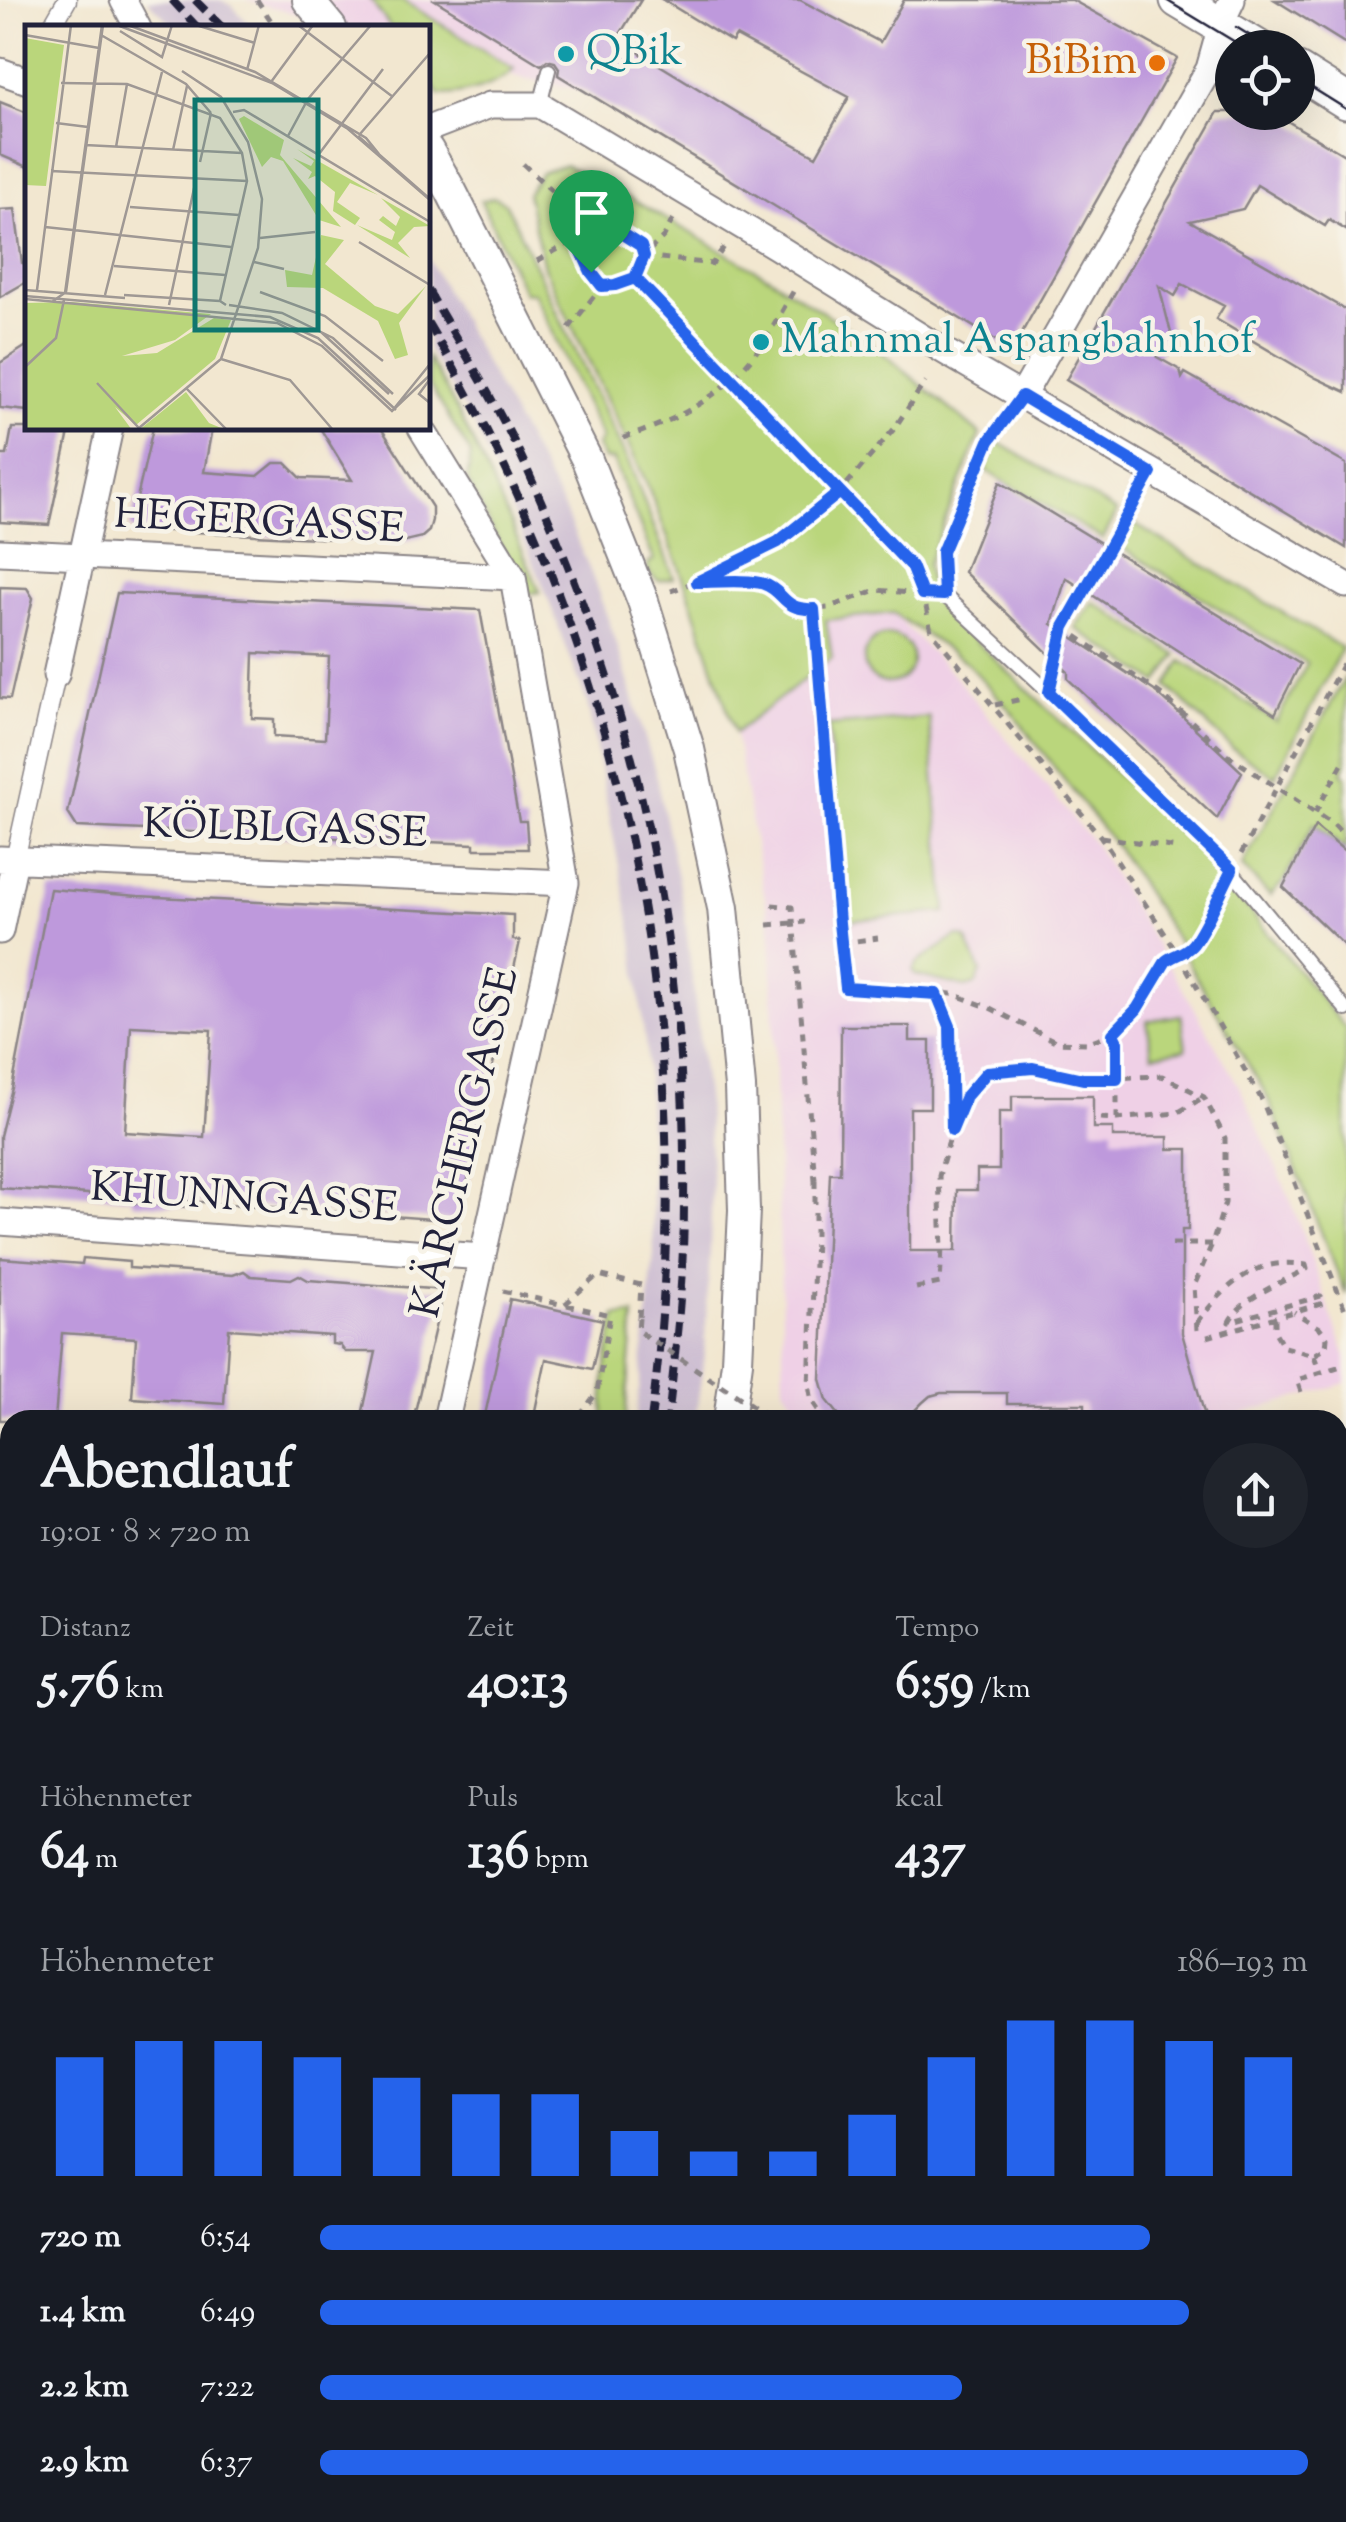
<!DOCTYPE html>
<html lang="de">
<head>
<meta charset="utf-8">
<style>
  body { margin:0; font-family:"Sorts Mill Goudy",serif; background:#20242c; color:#f1f3f6; height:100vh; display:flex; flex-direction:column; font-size:38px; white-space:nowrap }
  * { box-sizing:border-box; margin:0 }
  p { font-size:32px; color:#9ea1a6 }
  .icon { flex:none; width:55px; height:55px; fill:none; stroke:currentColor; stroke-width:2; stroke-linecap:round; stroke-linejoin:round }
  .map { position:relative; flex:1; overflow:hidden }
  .details { position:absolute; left:0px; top:1410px; width:1348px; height:1112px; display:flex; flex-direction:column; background:#171b24; border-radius:30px 30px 0 0; box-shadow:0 10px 40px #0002 }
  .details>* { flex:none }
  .fabs { position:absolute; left:1215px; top:30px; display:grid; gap:20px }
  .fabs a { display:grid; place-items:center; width:100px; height:100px; border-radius:50%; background:#171b24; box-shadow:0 10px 40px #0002; font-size:50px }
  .pin { position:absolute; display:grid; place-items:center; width:85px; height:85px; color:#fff; margin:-102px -42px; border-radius:50% 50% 50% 0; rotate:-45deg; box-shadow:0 0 10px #0007 }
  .pin .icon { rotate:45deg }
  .round { display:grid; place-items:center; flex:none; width:105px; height:105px; border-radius:52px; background:#20242c }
  .overview { display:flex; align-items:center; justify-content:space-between; height:170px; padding:0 40px }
  h1 { font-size:55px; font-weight:700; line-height:75px }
  .stats { display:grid; grid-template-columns:repeat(3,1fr); gap:15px; height:170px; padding:10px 40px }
  .stats div { display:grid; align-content:center }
  .stats b { font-size:50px; font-weight:700 }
  .stats small { font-size:28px; font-weight:400 }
  .stats p { font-size:28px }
  .chart { height:280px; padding:20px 40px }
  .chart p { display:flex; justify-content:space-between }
  .chart svg { width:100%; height:180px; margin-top:10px; stroke:#2563eb; stroke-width:6 }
  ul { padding:0 40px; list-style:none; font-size:32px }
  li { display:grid; grid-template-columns:160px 120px 1fr; align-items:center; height:75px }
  li i { height:25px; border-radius:12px; background:#2563eb }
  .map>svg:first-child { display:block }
  .built { fill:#efd0e6 }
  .industrial { fill:#cdbed2 }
  .green { fill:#bad67b; stroke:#6e7c5b; stroke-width:2.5 }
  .building { fill:#be99dc; fill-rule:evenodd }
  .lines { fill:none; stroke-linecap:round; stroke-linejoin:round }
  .service-casing { stroke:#8a8486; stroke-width:16 }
  .pedestrian-casing { stroke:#8a8486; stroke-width:21 }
  .minor-casing { stroke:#8a8486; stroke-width:29 }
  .tertiary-casing { stroke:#8a8486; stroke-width:34 }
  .secondary-casing { stroke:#8a8486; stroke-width:39 }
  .primary-casing { stroke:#8a8486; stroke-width:44 }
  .path { stroke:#8a8486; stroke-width:5; stroke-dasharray:8 8; stroke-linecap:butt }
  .service { stroke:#fff; stroke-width:12 }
  .pedestrian { stroke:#fff; stroke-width:18 }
  .minor { stroke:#fff; stroke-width:25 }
  .tertiary { stroke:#fff; stroke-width:30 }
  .secondary { stroke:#fff; stroke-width:35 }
  .primary { stroke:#fff; stroke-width:40 }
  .tram { stroke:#22223b; stroke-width:2.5 }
  .rail { stroke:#22223b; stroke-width:8; stroke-dasharray:15 8; stroke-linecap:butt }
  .path-bridge { stroke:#8a8486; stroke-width:5; stroke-dasharray:8 8; stroke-linecap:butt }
  .route-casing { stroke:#fff; stroke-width:20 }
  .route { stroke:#2563eb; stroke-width:12 }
  .culture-dot { fill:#0f9aa8; stroke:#f7f3e8; stroke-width:4 }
  .food-dot { fill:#e8710a; stroke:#f7f3e8; stroke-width:4 }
  .labels { text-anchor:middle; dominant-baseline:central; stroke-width:9; stroke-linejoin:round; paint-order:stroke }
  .culture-label { font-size:42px; fill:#0d838f; stroke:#f7f3e8; text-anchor:start }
  .food-label { font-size:42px; fill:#c56008; stroke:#f7f3e8; text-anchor:end }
  .street-label { font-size:42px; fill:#22223b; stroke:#f7f3e8 }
  .inset-road { fill:none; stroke:#9f9894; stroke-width:2.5 }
  .view { fill:#0f766e; fill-opacity:0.15; stroke:#0f766e; stroke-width:5 }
  .inset-edge { fill:none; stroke:#22223b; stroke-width:5 }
</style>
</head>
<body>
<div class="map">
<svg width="1346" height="2522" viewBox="0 0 1346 2522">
  <rect width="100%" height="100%" fill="#f7f3e8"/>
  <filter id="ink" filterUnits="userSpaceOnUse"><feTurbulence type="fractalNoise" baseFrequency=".01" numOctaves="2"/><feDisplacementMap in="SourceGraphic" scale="20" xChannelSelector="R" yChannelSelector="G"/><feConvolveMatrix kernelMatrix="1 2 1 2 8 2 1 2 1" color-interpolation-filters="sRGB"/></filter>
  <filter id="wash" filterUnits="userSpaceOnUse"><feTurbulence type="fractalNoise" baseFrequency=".0048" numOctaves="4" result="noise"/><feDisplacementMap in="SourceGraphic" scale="40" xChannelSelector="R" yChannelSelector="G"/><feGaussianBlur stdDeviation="2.25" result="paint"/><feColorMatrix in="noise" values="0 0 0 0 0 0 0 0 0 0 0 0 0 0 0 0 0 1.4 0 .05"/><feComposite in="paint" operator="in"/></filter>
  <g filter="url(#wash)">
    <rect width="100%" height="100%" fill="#f2e7d0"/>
    <path class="built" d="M245 0H641L586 91 522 78 428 51V28L343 27Z
      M893 613 958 680 1095 845 1195 1009 1241 1090 1290 1198 1346 1357V1383L1222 1420H805L784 1387 771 931 735 733 832 658 825 620Z
      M564 2512H951L975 2522H479L480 2518Z"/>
    <path class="industrial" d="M147 0H221L232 6 252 27H175Z
      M428 258 564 509 591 573 615 638 655 771 684 910 707 1104 712 1183 710 1252 704 1358 695 1420H636L654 1253 646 1050 632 932 587 702 542 583 473 423 428 350Z
      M10 2489V2512L77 2513 67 2522H0V2497Z"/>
    <path class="green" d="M371 0H402L514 69C498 86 464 95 440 95L428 80V28L390 27Z
      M565 165 601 182 770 278 872 344 980 434 927 565 932 598 938 606 1190 842 1232 889 1346 1029V1294L1266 1094 1190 967 1180 945 1117 848 1011 711 966 662 893 613 826 620 832 658 735 733 686 585 647 484 544 267 527 194 541 172Z
      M494 197 506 204 632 470 674 578 659 581C652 577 645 571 649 562L654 560 613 460 604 459 597 446 602 438 534 293 524 292 481 201Z
      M428 358C472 432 506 512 540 592L525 594 467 480 471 454 428 383Z
      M996 441 1117 512 1103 539 985 470Z
      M1131 522 1342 648 1275 777 1233 749 1167 686 1182 661 1276 722 1307 664 1118 545Z
      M1093 602 1177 655 1158 683 1075 628Z
      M864 659a24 24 0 1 1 48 0a24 24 0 1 1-48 0Z
      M1346 676V763L1342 772 1346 775V850L1314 824 1283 882 1270 896 1242 866Z
      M929 717 946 912 845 921 828 726Z
      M957 936 966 938 981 972 976 984 965 987 915 975 913 970 917 963Z
      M1181 1015 1186 1049 1152 1055 1147 1021Z
      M634 1315 625 1420H603L605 1373 616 1316Z
      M1346 1647V2032L1338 2033V1681Z
      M0 2329 10 2330V2489L0 2497Z
      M77 2513 375 2512V2513L373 2522H67Z
      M1022 2513H1102L1098 2522H1046Z"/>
    <g id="blocks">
      <path class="building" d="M435 0H641L617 39 743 116 816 156 849 97 736 36 732 42 663 0H800L880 42 904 0H1072L1177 58 1012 350 558 75 559 68 555 62 547 60 541 65Z
        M1275 0H1346V44Z
        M0 102 28 113V167L0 155Z
        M1218 112H1272L1346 156V230L1329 220 1325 226 1257 185 1243 209 1190 221 1346 310V392L1316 378 1216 319 1224 306 1182 284 1175 296 1159 286 1171 333 1157 357 1180 370 1182 378 1185 373 1346 464V548L1066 380Z
        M15 209 22 263 28 264V281L0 297V210Z
        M28 345V411L0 408V363Z
        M12 428H70L49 525 0 522V455H7Z
        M153 428H212L204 472 258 476 274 463H286L301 478 352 480 320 428H381L432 507V520L429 531 422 537 401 542 130 529Z
        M1000 482 1300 664 1275 714 1066 578 1052 624 1156 692 1242 772 1217 819 1068 679V672L964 572Z
        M0 587 27 588 33 598 10 699 0 698Z
        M117 593 480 610 519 821H526L528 849H474V844L77 827 68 813ZM254 653 329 657 325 739 274 736V719L252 718Z
        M1315 826 1346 852V947L1283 887Z
        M50 889 138 896 513 915V940L520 941 459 1221 188 1201V1207L132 1203V1197L0 1188V1136L12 1088ZM131 1026 211 1030 204 1137 125 1132Z
        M841 1026H910V1041H930V1108H910V1251H956L957 1190H977V1170H999V1112H1012V1096H1093V1128H1113V1137H1168V1149H1188V1230H1182V1333L1206 1420H1085V1404H1007V1393H941L930 1396 922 1403 914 1411 913 1420H846L839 1415 827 1400 821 1379 830 1173H840Z
        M0 1258 82 1264 83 1258 129 1262V1268L233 1275 244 1271 251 1276 291 1279 299 1275 308 1280 444 1290 413 1420H361L376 1352H345L340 1345 332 1344V1336L229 1329 224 1404 132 1398 136 1338 62 1333 55 1420H0Z
        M510 1299 603 1320 592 1369 546 1359 533 1420H484Z"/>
    </g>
  </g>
  <g filter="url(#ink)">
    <use href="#blocks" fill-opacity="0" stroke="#8a8486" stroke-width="2.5"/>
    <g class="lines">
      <defs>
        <path id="service" d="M540 105 549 70
          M1022 396 989 441 948 538 943 552 944 595 1049 692 1232 871 1346 1010
          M1338 1439 1346 1437
          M641 2512 688 2522
          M587 2522 628 2512
          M1109 2522 1114 2512"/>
        <path id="pedestrian" d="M51 28 67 0
          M15 860 56 675
          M1338 1623 1346 1586
          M1338 1761 1346 1763
          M1338 2050 1346 2049"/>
        <path id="minor" d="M123 0 138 28
          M0 71 28 81
          M428 129 490 105H540L777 247 944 351 1346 585
          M1022 396 1209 69 1223 19 1232 0
          M421 428 513 577 566 883 446 1420
          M0 552 513 577
          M56 675 110 428
          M0 859 566 883
          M0 931 15 860
          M0 1222 483 1257
          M0 1578 10 1579
          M0 1891 10 1892
          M0 2197H10
          M1338 2312 1346 2316"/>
        <path id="tertiary" d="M308 0 331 28
          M428 150 451 191 587 460 643 601 689 749 723 908 740 1087 744 1210 737 1362 729 1420
          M426 2522 429 2512"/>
        <path id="secondary" d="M1178 0 1258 48
          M1298 71 1346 101"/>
        <path id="primary" d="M0 2236 10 2237
          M0 2266 10 2267
          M1338 2509 1346 2513
          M1186 2512 1202 2522"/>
      </defs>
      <use href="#service" class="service-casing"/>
      <use href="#pedestrian" class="pedestrian-casing"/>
      <use href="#minor" class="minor-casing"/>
      <use href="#tertiary" class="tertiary-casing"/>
      <use href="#secondary" class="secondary-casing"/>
      <use href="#primary" class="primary-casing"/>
      <path class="path" d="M257 0 276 28
        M523 164 583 220 594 216 641 246 644 256 635 277 615 285 602 286C584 261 571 250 583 220
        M594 216 611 182
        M673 219 664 236 644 256 712 264 724 247
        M428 220 436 232
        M537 261 576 239
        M635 277 911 566 922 591
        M569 328 602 286
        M623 438C679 420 728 394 762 344 774 326 784 308 794 290
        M700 581 764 584 788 604 804 610 828 608 876 590 922 594
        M671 591 697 581 778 542 840 492 894 429 925 382
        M926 607 931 631 1101 837 1179 955 1262 1100 1346 1312
        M815 609 839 923 846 989 953 994 990 1008 1057 1042 1086 1043 1113 1033 1137 1009 1166 961 1172 956C1198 952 1210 912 1221 890
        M1063 627 1165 697 1229 756 1335 826 1346 838
        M1054 671 1063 627 1139 493
        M995 705 1026 698
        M1315 813 1346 757
        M1101 837 1178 848
        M1241 854 1346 658
        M768 925 805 922
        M841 943 878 938
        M1113 1033 1117 1042V1119
        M1100 1118 1117 1119 1177 1113 1204 1097
        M952 1130 966 1096 987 1072 1033 1068 1083 1079 1162 1076 1204 1097 1225 1138V1203L1212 1244 1194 1286 1197 1330
        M815 1180V1239L809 1385 812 1401 825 1420
        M1172 1244H1212
        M916 1288 940 1283 942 1248 939 1176 952 1130 950 1026 938 994
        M503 1291 564 1305 598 1275 641 1285 639 1318
        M567 1305 610 1315 597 1392 577 1420
        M1275 1318V1332L1284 1347 1314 1355 1326 1348 1327 1337 1320 1328 1294 1312
        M1197 1323C1226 1285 1255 1256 1306 1265L1307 1269C1284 1281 1240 1299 1229 1322L1321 1296 1324 1303 1204 1338
        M1314 1355 1320 1373
        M1301 1392 1297 1380 1344 1365
        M1338 1473 1346 1470
        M1338 2209 1346 2189
        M0 2334 10 2335
        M0 2382 10 2377
        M1338 2447 1346 2452
        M298 2512 300 2522
        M991 2512 1017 2522
        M475 2522 478 2512"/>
      <use href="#service" class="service"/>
      <use href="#pedestrian" class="pedestrian"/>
      <use href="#minor" class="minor"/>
      <use href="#tertiary" class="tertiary"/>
      <use href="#secondary" class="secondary"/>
      <use href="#primary" class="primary"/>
      <path class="tram" d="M1166 0 1245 48
        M1236 27 1270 48
        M1298 79 1346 109
        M0 2318 10 2319
        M1043 2512 1065 2522
        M1078 2512 1100 2522"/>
      <path class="rail" d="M172 0 198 28
        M195 0 223 28
        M428 290C462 349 499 407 527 469 570 565 608 665 634 767 670 908 686 1057 684 1202 684 1275 676 1347 668 1420
        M428 323C626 657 703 1035 651 1420
        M0 2521 11 2512
        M29 2522 42 2512"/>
      <path class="path-bridge" d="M772 905 792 907 815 1180
        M639 1318 638 1331 774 1420"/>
    </g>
  </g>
  <g class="lines" filter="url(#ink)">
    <defs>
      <path id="route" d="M591 272 602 286 615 285 635 278 840 492 778 542 697 582C712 582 752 579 764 584 785 591 782 611 814 609L839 923 846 988 937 994 950 1026 952 1130 966 1096 987 1072 1033 1068 1083 1079H1117V1042L1113 1034 1137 1009 1166 961C1175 954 1185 954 1193 944 1207 925 1220 893 1232 870L1049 692 1064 627 1151 473 1022 396 989 441 942 552 944 595 922 594 911 566 635 278 644 256 641 246 594 216 583 220 576 239 591 272"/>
    </defs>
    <use href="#route" class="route-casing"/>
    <use href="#route" class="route"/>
  </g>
  <g class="culture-dot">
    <circle cx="566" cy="54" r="10"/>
    <circle cx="761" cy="342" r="10"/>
  </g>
  <circle class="food-dot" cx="1157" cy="63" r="10"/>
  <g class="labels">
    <g class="culture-label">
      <text x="586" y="54">QBik</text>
      <text x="781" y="342">Mahnmal Aspangbahnhof</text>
    </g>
    <g class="food-label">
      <text x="1137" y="63">BiBim</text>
    </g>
    <g class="street-label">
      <text transform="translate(259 524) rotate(3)">HEGERGASSE</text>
      <text transform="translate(285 831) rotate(2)">KÖLBLGASSE</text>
      <text transform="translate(467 1143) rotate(-77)">KÄRCHERGASSE</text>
      <text transform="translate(244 1200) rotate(4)">KHUNNGASSE</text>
    </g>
  </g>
  <g transform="translate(25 25)">
    <rect width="405" height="405" fill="#f2e7d0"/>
    <path d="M0 13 39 20 21 161 0 160ZM219 91 259 115 255 130 316 202 294 195 258 136 246 132 237 142 214 94ZM272 124 353 170 325 158 312 177 335 193 330 200 308 186 310 167 290 151 283 154 287 147 268 133 286 141 289 136ZM356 173 405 201 389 202 373 218 385 233 332 200 367 215 370 207 354 195 358 191 371 201 375 192ZM296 210 319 215 300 239 350 281 373 289 401 261 374 298 383 330 370 334 353 296 298 263 262 262 260 245 287 250ZM47 277 186 289 150 315 97 331 132 328 189 293 206 295 190 334 111 400 90 382 107 405H0V278ZM161 367 184 398 201 405H114Z" fill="#bad67b"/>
    <path class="inset-road" d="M92 0 247 58 323 104 405 175M103 0 230 47 341 113 354 129M171 0 230 18M273 0 368 72M95 6 137 32 147 0M0 10 74 23M76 10 161 59 186 88M222 45 234 0M246 57 288 0M36 58 102 59 195 93 217 128 222 156 195 276 201 280M208 87 219 85 405 197M31 98 63 102M335 109 405 28M263 111 283 74 346 0M333 111 405 174M60 120 217 128M91 122 102 59M148 125 162 61M294 129 358 44M175 137 186 88M26 146 222 156M105 182 214 190M20 202 206 222M235 213 290 207M334 217 405 260M229 237 259 244M89 241 200 250M0 265 100 273M12 265 46 0M235 267 300 291 358 336M40 268 77 0M80 270 137 47M99 270 195 276M0 271 245 292 293 313 371 385M0 274 252 298 297 321 367 386 405 350M28 276 41 267 78 0M144 280 171 154M204 280 257 288 308 313 368 369M296 307 364 369M196 334 265 355 308 405M0 342 31 313 39 275M405 354 394 369 405 378M72 358 114 403 196 334 233 223 237 174 223 117 196 72 157 46M161 363 202 405M367 386 405 339"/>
    <path class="view" d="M170 75H293V305H170Z"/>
    <rect width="405" height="405" class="inset-edge"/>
  </g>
</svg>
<div class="fabs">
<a><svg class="icon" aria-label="locate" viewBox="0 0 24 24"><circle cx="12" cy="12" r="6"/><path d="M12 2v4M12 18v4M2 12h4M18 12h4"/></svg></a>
</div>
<div class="pin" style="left:591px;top:272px;background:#1e9e55"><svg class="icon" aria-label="arrive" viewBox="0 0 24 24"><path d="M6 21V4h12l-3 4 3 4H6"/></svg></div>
<section class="details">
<div class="overview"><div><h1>Abendlauf</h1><p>19:01 · 8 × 720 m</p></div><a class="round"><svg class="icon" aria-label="share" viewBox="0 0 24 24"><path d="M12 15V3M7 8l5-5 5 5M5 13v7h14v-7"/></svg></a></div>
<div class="stats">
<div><p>Distanz</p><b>5.76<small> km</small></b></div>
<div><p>Zeit</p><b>40:13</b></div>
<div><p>Tempo</p><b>6:59<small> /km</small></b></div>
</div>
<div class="stats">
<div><p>Höhenmeter</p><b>64<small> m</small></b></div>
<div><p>Puls</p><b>136<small> bpm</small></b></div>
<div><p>kcal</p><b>437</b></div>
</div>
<div class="chart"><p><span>Höhenmeter</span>186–193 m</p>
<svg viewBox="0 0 160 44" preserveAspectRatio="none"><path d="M5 44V15M15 44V11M25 44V11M35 44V15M45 44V20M55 44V24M65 44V24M75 44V33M85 44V38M95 44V38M105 44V29M115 44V15M125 44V6M135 44V6M145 44V11M155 44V15"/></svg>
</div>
<ul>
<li><b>720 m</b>6:54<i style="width:84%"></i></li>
<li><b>1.4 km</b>6:49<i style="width:88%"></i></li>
<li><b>2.2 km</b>7:22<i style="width:65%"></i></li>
<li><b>2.9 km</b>6:37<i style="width:100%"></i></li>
</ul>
</section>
</div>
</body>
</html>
